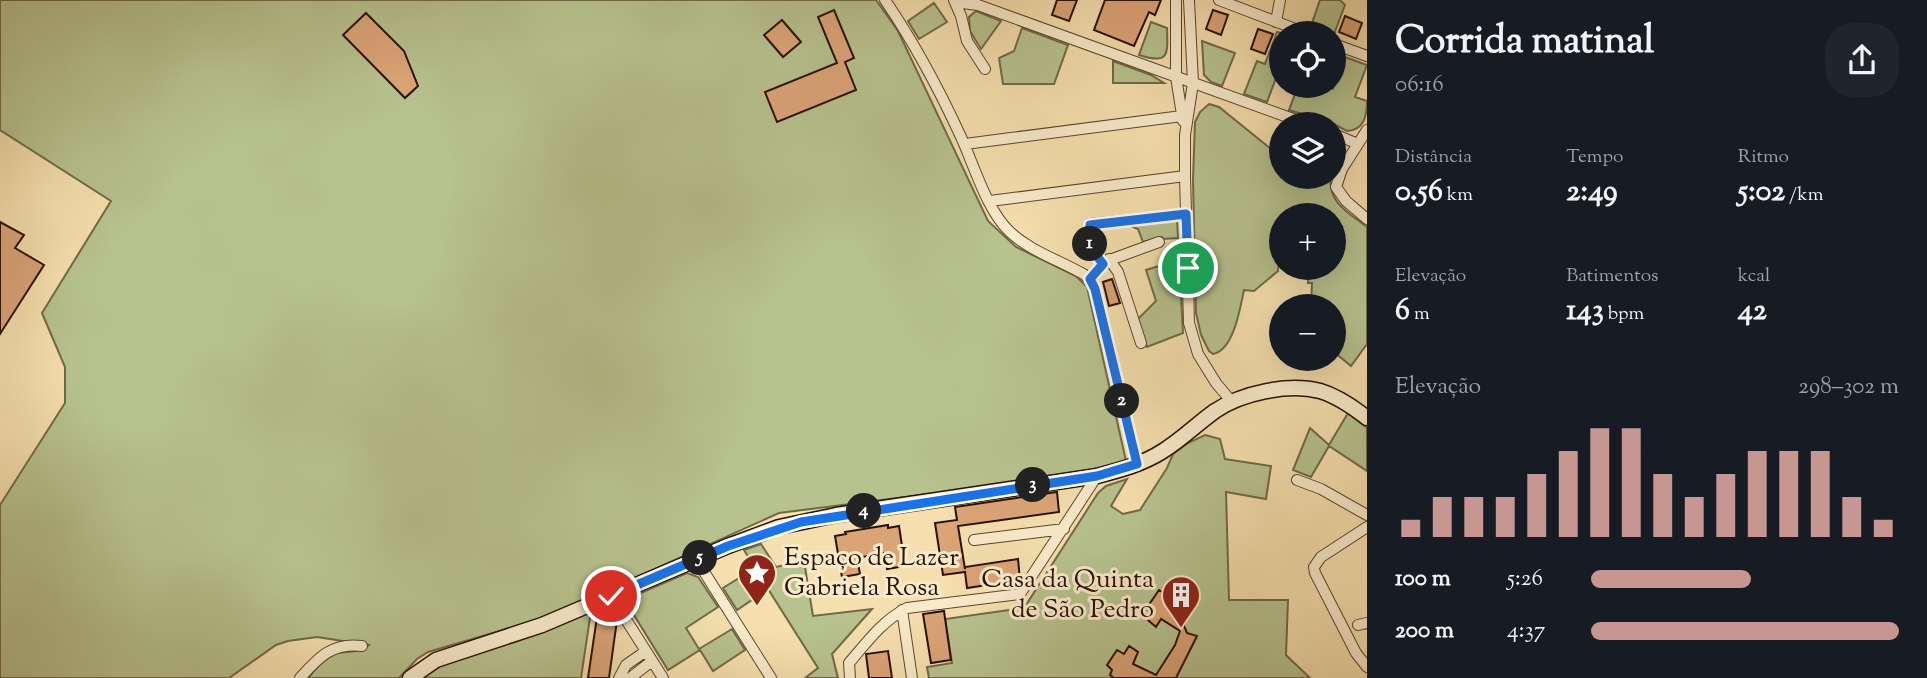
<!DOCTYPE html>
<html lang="pt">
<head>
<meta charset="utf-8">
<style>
  body { margin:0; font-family:"Sorts Mill Goudy",serif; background:#20242c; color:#f1f3f6; height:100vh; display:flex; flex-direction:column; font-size:26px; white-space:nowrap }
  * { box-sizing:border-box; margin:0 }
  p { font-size:23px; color:#9ea1a6 }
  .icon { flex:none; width:38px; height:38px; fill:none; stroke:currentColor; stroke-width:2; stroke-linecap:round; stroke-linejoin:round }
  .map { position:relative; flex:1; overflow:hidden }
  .details { display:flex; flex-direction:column; background:#171b24; width:560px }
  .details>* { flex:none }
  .fabs { position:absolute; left:1269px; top:21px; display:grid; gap:14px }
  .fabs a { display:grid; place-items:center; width:77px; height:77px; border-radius:50%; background:#171b24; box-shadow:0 7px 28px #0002; font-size:35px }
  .pin { position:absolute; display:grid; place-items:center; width:60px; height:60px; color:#fff; margin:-30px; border:4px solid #fff; border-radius:50%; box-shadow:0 2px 7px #0007 }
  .km { position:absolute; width:35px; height:35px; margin:-18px; border-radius:50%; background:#222; color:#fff; font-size:19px; line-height:35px; text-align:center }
  .round { display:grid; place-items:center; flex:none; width:74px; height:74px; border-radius:28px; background:#20242c }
  .headline { display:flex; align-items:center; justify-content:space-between; height:119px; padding:0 28px }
  h1 { font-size:38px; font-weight:700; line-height:52px }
  .stats { display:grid; grid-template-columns:repeat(3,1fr); gap:10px; height:119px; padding:7px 28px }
  .stats div { display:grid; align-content:center }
  .stats b { font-size:30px; font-weight:700 }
  .stats small { font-size:19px; font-weight:400 }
  .stats p { font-size:19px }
  .chart { height:196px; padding:14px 28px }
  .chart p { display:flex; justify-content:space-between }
  .chart svg { width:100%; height:126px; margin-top:7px; stroke:#c59692; stroke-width:6 }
  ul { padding:0 28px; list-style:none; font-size:23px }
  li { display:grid; grid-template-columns:112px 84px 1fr; align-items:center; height:52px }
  li i { height:18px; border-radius:9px; background:#c59692 }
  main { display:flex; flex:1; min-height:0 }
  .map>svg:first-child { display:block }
  .green { fill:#b7c28e; stroke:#706947; stroke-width:2 }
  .building { fill:#dba477; stroke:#291000; stroke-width:2 }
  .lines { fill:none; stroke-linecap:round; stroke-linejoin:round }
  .street-casing { stroke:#5c442c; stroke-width:12 }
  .secondary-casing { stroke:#291000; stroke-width:17 }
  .street { stroke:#f8eaca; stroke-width:10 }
  .secondary { stroke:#f8eaca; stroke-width:14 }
  .route-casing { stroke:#fff; stroke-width:14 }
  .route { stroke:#1a73e8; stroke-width:9 }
  .labels { text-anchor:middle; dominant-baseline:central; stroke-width:6; stroke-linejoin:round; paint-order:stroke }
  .poi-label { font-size:26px; fill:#291000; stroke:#f8eaca; text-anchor:start }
</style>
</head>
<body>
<main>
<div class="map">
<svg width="1367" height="678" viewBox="0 0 1367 678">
  <rect width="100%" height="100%" fill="#f5dfae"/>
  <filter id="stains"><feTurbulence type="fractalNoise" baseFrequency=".00286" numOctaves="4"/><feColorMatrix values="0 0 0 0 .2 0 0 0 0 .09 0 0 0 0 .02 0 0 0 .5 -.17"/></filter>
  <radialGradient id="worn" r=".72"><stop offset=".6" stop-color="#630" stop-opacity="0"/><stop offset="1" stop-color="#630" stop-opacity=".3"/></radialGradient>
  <path class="green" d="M0 0H876L898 31 988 221 1016 247 1076 276 1087 287 1126 461 1086 474 779 513 548 617 428 652 417 659 399 678H308C316 669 323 658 335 654 347 650 360 654 369 645L317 637 288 641 276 645 229 678H0V505L65 403V367L42 313 111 201 0 130Z
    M1320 0H1340L1345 5 1334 34 1311 26Z
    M934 3 947 22 919 39 908 21Z
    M976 11 1001 21 981 49 970 31 969 17Z
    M1151 22 1167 28C1168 55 1169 65 1139 55Z
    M1022 28 1068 45 1054 84H1003L999 58 1014 51Z
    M1277 32 1281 33V70H1279L1267 102 1244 94 1257 61 1265 64Z
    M1202 41 1235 53 1222 86 1211 82 1204 75Z
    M1345 57 1367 65 1355 97 1367 101C1367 116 1364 130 1347 131L1334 124 1289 110 1298 86H1324L1333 89Z
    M1113 61 1151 75 1164 83H1113Z
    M1209 104 1219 107 1281 157V177H1331C1327 202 1349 213 1367 227V344L1351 366 1334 352V306H1311L1312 283H1308L1309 268H1334V215H1281L1278 271 1254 291 1244 290C1240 308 1234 350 1213 354L1209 351 1201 335 1196 313 1193 180 1195 122 1200 112Z
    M1170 218 1177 220 1178 238 1163 239 1162 237 1143 242 1138 229 1124 223Z
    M1179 260 1183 333 1147 347 1138 319 1156 301 1146 270Z
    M1348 413 1367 428V471L1329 446 1311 477 1293 470 1310 428 1329 445Z
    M1205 435 1220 439 1225 459 1271 466 1266 499 1226 492 1229 600H1288L1286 655 1310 678H929L927 667 952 663 945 619 1024 608 1098 493 1106 486 1127 479 1111 506 1123 514 1140 510 1167 468 1173 454 1188 443Z
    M761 544 776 567 804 561 813 616 872 609 832 654 838 678H805L818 668 768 589 737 610 723 588 755 568 744 550Z
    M687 573 698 577 718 607 686 628 699 649 732 629 745 650 713 671 700 650 668 670 629 607V600L636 595Z
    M591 611 581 678H420L446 662Z"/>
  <path class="building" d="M1057 0H1077L1069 21 1052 15Z
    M1105 0H1161L1155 15 1149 12 1134 46 1094 30Z
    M834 10 854 58 845 62 856 90 777 122 765 92 837 63 818 17Z
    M1213 10 1228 15 1221 35 1206 29Z
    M366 13 404 51 418 86 405 98 343 35Z
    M1345 16 1362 23 1356 39 1339 32Z
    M782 20 801 42 783 57 764 35Z
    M1258 29 1273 34 1265 54 1251 49Z
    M0 222 24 235 15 248 44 265 0 334Z
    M1112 279 1120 303 1109 306 1103 282Z
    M1057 492 1059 512 958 526 965 569V567L1018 559 1020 580 967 588 965 572 943 575 935 523 957 520 955 507Z
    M888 525V528L899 526 905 566 887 569 884 553 857 558 860 574 842 577 835 536 846 534 845 532Z
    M1159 590 1173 599 1171 602 1186 613 1182 621 1187 633 1197 636 1176 678H1114L1110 675 1112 670 1107 665 1117 650 1124 654 1129 646 1138 652 1133 664 1156 675 1175 645 1180 631 1161 619 1156 627 1148 620 1153 613 1146 609Z
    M944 611 951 660 931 663 923 614Z
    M597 617 617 620 609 678H588Z
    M888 651 892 678H869L866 654Z"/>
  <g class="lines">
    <defs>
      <path id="street" d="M885 0C915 44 939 89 961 137 974 165 987 211 1010 232 1030 251 1061 261 1085 275L1093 284 1137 464
        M954 0 961 16 967 41 985 69
        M1176 0V77L1183 121
        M1189 0 1193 83 1185 135V176L1189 323 1198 354 1216 383 1232 402
        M1219 0 1306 33
        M955 2 978 5 1307 124
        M1276 22 1280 0
        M1334 44 1367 56
        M1367 130 1342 169 1336 187 1346 201 1367 219
        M1334 134 1358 144
        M965 144 1182 116
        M990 201 1185 176
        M1109 259 1118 272 1141 343
        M1107 261 1159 242
        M1090 279 1103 264 1090 247V224L1186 214
        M1297 480 1321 489 1367 515
        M1367 527 1321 557 1314 567 1315 573 1356 653 1367 667
        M974 540 1064 529
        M696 559 771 678
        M611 596 663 678
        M902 610 912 678
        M1358 625 1367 623
        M300 678C318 658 332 642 362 646
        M619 678 626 665 646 651
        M630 678 652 661
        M850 678 849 663C867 642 882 621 907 608L1020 594 1097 476"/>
      <path id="secondary" d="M410 678 436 660 542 625 728 546 779 527 836 515 1097 476C1120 470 1143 464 1163 451 1182 439 1197 424 1215 411 1242 393 1288 383 1320 391 1337 396 1353 407 1367 418"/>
    </defs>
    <use href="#street" class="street-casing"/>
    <use href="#secondary" class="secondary-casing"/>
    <use href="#street" class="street"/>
    <use href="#secondary" class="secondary"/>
  </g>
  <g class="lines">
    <defs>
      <path id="route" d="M611 596 728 546 801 522 1097 476 1137 464 1095 289 1090 279 1103 264 1090 247V225L1186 214 1188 268"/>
    </defs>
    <use href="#route" class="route-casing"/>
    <use href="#route" class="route"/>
  </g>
  <defs>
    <symbol id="sight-pin" viewBox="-11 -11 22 30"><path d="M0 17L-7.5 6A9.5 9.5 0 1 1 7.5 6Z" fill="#8f2418" stroke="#f8eaca"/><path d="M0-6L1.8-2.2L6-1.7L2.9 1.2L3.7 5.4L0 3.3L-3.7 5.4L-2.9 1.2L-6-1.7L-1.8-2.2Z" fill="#fff"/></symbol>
    <symbol id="building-pin" viewBox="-11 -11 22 30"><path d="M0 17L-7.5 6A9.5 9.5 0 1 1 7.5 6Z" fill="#8f2418" stroke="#f8eaca"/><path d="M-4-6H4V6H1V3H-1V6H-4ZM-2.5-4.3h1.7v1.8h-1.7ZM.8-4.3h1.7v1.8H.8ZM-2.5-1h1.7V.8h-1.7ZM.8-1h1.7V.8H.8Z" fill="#fff"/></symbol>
  </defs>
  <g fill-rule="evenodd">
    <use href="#sight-pin" x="735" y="551" width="44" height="60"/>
    <use href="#building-pin" x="1159" y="573" width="44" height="60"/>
  </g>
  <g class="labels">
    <g class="poi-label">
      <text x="784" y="558">Espaço de Lazer<tspan x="784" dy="30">Gabriela Rosa</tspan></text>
      <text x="1154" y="580" text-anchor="end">Casa da Quinta<tspan x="1154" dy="30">de São Pedro</tspan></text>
    </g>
  </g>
  <rect width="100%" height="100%" filter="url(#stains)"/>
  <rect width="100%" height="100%" fill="url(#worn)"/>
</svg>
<div class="fabs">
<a><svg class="icon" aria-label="locate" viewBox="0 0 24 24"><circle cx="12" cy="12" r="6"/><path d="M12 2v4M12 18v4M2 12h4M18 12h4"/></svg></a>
<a><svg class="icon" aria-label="layers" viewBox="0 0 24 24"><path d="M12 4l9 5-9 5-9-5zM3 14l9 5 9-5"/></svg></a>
<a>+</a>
<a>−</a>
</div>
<div class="pin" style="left:1188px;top:268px;background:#1e9e55"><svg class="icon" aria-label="arrive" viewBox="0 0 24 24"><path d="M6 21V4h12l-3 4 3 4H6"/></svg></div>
<div class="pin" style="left:611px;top:596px;background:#d93025"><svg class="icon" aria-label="check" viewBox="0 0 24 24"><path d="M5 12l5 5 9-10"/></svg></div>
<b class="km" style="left:1090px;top:244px">1</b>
<b class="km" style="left:1122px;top:401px">2</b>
<b class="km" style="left:1033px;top:485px">3</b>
<b class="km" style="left:864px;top:511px">4</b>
<b class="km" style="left:700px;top:558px">5</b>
</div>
<section class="details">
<div class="headline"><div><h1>Corrida matinal</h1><p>06:16</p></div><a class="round"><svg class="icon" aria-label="share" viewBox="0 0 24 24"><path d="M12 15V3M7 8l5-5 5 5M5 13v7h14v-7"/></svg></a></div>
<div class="stats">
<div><p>Distância</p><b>0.56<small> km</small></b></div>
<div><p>Tempo</p><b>2:49</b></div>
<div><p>Ritmo</p><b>5:02<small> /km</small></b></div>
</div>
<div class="stats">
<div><p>Elevação</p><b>6<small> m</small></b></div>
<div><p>Batimentos</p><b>143<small> bpm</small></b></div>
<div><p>kcal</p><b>42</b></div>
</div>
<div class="chart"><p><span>Elevação</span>298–302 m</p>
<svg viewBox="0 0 160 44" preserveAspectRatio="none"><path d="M5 44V38M15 44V30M25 44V30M35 44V30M45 44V22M55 44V14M65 44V6M75 44V6M85 44V22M95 44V30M105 44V22M115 44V14M125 44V14M135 44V14M145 44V30M155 44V38"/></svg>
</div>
<ul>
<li><b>100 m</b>5:26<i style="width:52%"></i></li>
<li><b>200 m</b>4:37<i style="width:100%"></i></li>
</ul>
</section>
</main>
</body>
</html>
